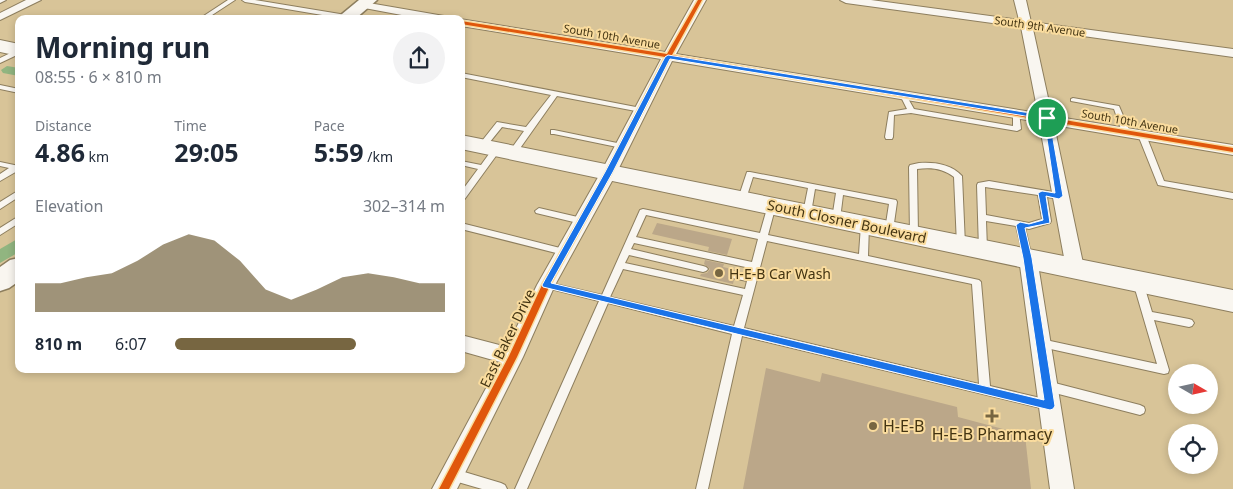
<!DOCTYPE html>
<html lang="en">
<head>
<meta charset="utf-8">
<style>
  body { margin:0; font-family:"Noto Sans",sans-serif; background:#f2f2f3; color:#1f2937; height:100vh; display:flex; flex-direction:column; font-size:19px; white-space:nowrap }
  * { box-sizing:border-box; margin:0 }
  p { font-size:16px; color:#747a83 }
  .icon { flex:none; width:28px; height:28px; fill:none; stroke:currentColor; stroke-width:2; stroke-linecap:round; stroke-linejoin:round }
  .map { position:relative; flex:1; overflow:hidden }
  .panel { position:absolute; left:15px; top:15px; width:450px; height:358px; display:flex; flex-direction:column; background:#fff; border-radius:10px; box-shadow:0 2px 8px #0003 }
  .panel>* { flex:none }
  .needle { width:32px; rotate:99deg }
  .tools { position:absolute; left:1168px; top:364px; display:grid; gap:10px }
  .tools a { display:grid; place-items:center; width:50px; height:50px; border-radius:50%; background:#fff; box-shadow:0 2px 8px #0003; font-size:25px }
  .pin { position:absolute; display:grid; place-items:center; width:42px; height:42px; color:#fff; margin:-21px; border:2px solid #fff; border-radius:50%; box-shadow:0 1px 5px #0007 }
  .round { display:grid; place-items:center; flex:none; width:52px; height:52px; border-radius:26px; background:#f2f2f3 }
  .headline { display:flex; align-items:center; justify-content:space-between; height:85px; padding:0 20px }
  h1 { font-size:28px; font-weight:700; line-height:38px }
  .figures { display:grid; grid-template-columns:repeat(3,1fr); gap:8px; height:85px; padding:5px 20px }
  .figures div { display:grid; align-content:center }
  .figures b { font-size:25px; font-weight:700 }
  .figures small { font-size:14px; font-weight:400 }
  .figures p { font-size:14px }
  .chart { height:140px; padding:10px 20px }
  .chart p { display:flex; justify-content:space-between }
  .chart svg { width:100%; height:90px; margin-top:5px; fill:#776641; opacity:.7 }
  ul { padding:0 20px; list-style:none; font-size:16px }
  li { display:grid; grid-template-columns:80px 60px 1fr; align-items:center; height:38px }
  li i { height:12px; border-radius:6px; background:#776641 }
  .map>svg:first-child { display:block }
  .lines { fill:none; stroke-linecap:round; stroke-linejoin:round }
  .canal { fill:#91b580; fill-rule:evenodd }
  .building { fill:#bba789 }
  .lane-casing { stroke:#8d7e5e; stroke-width:2 }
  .street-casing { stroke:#8d7e5e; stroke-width:2 }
  .secondary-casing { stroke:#8d7e5e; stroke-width:3 }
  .primary-casing { stroke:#8d7e5e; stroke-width:2 }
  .lane { fill:#f9f6f0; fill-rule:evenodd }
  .street { fill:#f9f6f0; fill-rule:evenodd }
  .secondary { fill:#f9f6f0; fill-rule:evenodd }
  .primary { fill:#f9f6f0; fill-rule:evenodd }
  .cycleway-casing { stroke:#fadc9e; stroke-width:3 }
  .cycleway { fill:#e0570c; fill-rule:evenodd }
  .route { fill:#1a73e8; stroke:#fff; fill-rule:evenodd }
  .poi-dot { fill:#776641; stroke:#fadc9e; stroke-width:2 }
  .labels { text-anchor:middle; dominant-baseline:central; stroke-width:4; stroke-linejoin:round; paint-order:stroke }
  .far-street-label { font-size:11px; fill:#433412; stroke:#fadc9e }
  .street-label { font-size:14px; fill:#433412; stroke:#fadc9e }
  .poi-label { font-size:14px; fill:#433412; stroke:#fadc9e; text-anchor:start }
  .near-poi-label { font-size:16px; fill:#433412; stroke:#fadc9e; text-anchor:start }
</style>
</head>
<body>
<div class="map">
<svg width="1233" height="489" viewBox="0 0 1233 489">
  <rect width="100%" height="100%" fill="#d8c498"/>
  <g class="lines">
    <path class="canal" d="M7 66 19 68V76L3 73 1 70Z
      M19 238V252L0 263V249Z"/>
  </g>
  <path class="building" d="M657 223 732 239 727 255 708 251 709 247 652 234Z
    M705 260 724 264 723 267 736 270 728 276 734 280 733 284 700 276 701 274 707 273 710 269 704 264Z
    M766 368 820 382 822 373 957 407 958 417 1025 435 1031 489H743Z"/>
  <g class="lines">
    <defs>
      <path id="lane" d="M0 0H6L0 3Z
        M228 0H235L206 19H199Z
        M242 0H255L346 15 349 17 346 19 245 2Z
        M19 49V54L0 63V58Z
        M461 73 641 108 645 110 641 112 557 96 516 154H510L509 152 524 131 502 127 485 148H482L478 146 497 122 526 127 551 95 461 77Z
        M0 85 19 89V93L0 89Z
        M903 93 906 95 914 109 1013 126V113L1015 112H1019L1021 129 1017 131 911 113 894 115 893 137 892 139H886L885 137 889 112 907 109 900 95Z
        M1073 98 1119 106 1130 132 1126 134 1122 132 1114 109 1071 101V99Z
        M551 130H554L622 144 626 146 622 148 554 134H551Z
        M1139 133H1142L1146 135 1164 181 1233 193V199L1158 185 1138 135Z
        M494 147H497L501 149 464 200 461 201V192L478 169 461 165V161L481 165Z
        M0 162 19 166V170L0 181V174L9 168 0 166Z
        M919 163C934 162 951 164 962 176L965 245 964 247H958L957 245 954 177C943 168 930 167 917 169L918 235 914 238 910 235 909 167 910 165Z
        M747 172H750L896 200 897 202 893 230 889 233 885 230 889 204 843 195 840 219 836 222 832 219 836 193 815 189 811 213 807 216 803 213 808 188 753 177 746 199 742 202 739 201 738 199Z
        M989 181 1059 193 1063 196 1059 199 1047 197 1051 221 1050 223 1029 229 1025 228 1032 258 1031 260H1025L1024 258 1016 226 986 221 987 249 983 252 979 249 977 185 978 183ZM985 187 1038 195 1042 219 1029 223 986 215Z
        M16 192 19 193V199L17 198 0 209V202Z
        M772 202 776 205 768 235 859 254 861 225 865 222 869 225 868 256 979 280 981 282 990 386 1049 400 1053 402 1054 405 1053 408 1049 410 742 336 708 489H696L732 334 608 303 527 489H515L599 301 543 287 541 285 543 283 546 282 602 295 640 210 643 209 760 233 768 205ZM646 215 758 239 752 262 636 237ZM767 241 972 284 979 384 744 328ZM634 243 750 268 749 275 735 273 732 274 730 276 732 278 747 281 745 289 625 263 629 255 703 272 706 271 708 269 706 267 703 266 631 249ZM623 269 743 295 734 326 610 297Z
        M539 208 582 218 586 221 582 224 536 213 535 211Z
        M19 216V223L0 235V228Z
        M461 223 564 249 568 252 564 255 461 229Z
        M1138 279 1141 280 1143 282 1152 312 1189 319 1192 320 1194 323 1192 326 1189 327 1154 320 1169 370 1168 373 1164 374 1037 346 1036 343 1037 340 1041 339 1157 364 1133 282 1135 280Z
        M1047 381 1140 405 1144 407 1145 410 1144 413 1140 415 1047 391 1043 389 1042 386 1043 383Z
        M451 468 501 483 505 485 507 489H482L451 480 447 478 445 474 447 470Z"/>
      <path id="street" d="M26 0H41L0 20V13Z
        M694 0H706L676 54 1038 113 1021 27 846 3 840 0H871L1019 20 1014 0H1026L1031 22 1233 49V57L1033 29 1052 116 1233 145V155L1054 125 1084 268 1081 273 1075 275 1069 273 1066 268 1039 122 672 61 617 172 555 285 523 357 457 489H432L500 362 461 351V335L507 347 537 285 601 172 661 59 461 26 460 19 665 52Z
        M363 2 444 16 450 19H423L359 7 357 5 359 3Z
        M1028 252 1034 253 1037 258 1074 489H1050L1019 258 1022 253Z"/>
      <path id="secondary" d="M359 0H377L355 19H336Z
        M19 258V281L9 288 0 291V267L10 260Z"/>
      <path id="primary" d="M0 40 19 44V56L0 52Z
        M461 135 1233 290V312L461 149Z"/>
    </defs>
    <use href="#lane" class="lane-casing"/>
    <use href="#street" class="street-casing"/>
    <use href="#secondary" class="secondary-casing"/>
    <use href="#primary" class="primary-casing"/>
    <use href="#lane" class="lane"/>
    <use href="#street" class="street"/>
    <use href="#secondary" class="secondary"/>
    <use href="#primary" class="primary"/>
    <defs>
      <path id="cycleway" d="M698 0H702L672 55 1233 148V152L670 58 612 172 550 285 517 357 449 489H439L509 356 542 285 606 172 665 57 461 24V21L667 54Z"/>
    </defs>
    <use href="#cycleway" class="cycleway-casing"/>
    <use href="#cycleway" class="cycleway"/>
  </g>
  <path class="route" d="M668 55 1049 116 1063 196 1059 199 1046 196 1050 223 1025 228 1032 258 1055 406 1053 409 1050 410 543 287 542 285 605 172 665 57ZM670 59 1044 119 1055 193 1042 191 1038 193 1043 220 1029 224 1020 222 1016 225 1023 258 1044 400 551 283 613 172Z"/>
  <g class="poi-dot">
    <circle cx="719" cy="273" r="5"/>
    <path d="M989.5 408.5h5v5h5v5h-5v5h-5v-5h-5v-5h5z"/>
    <circle cx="873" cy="426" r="5"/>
  </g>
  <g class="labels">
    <g class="far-street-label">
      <text transform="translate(1040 26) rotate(8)">South 9th Avenue</text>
      <text transform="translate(612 36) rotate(10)">South 10th Avenue</text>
      <text transform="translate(1130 121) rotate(10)">South 10th Avenue</text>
    </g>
    <g class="street-label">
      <text transform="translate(847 221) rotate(12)">South Closner Boulevard</text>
      <text transform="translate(507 338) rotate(-64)">East Baker Drive</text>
    </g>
    <g class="poi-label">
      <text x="729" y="273">H-E-B Car Wash</text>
    </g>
    <g class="near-poi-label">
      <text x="883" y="426">H-E-B</text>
      <text x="992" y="434" text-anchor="middle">H-E-B Pharmacy</text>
    </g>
  </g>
</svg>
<div class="tools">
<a><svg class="needle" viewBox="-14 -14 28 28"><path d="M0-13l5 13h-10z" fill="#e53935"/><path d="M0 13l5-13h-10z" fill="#747a83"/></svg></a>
<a><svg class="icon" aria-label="locate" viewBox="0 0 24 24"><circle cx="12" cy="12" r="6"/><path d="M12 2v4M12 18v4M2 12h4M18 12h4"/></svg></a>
</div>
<div class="pin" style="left:1047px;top:118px;background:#1e9e55"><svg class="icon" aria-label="arrive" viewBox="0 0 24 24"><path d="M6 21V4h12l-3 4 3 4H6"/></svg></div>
<section class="panel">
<div class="headline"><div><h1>Morning run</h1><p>08:55 · 6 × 810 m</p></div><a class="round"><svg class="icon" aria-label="share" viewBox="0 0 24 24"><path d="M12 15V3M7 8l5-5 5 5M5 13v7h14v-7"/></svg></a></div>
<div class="figures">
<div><p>Distance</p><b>4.86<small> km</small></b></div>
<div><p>Time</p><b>29:05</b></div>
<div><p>Pace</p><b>5:59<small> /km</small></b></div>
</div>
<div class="chart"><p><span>Elevation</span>302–314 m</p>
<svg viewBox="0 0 160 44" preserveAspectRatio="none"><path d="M0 44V30L10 30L20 27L30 25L40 19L50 11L60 6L70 9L80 19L90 33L100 38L110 33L120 27L130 25L140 27L150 30L160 30V44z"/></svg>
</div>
<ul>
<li><b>810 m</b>6:07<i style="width:67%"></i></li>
</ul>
</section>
</div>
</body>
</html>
